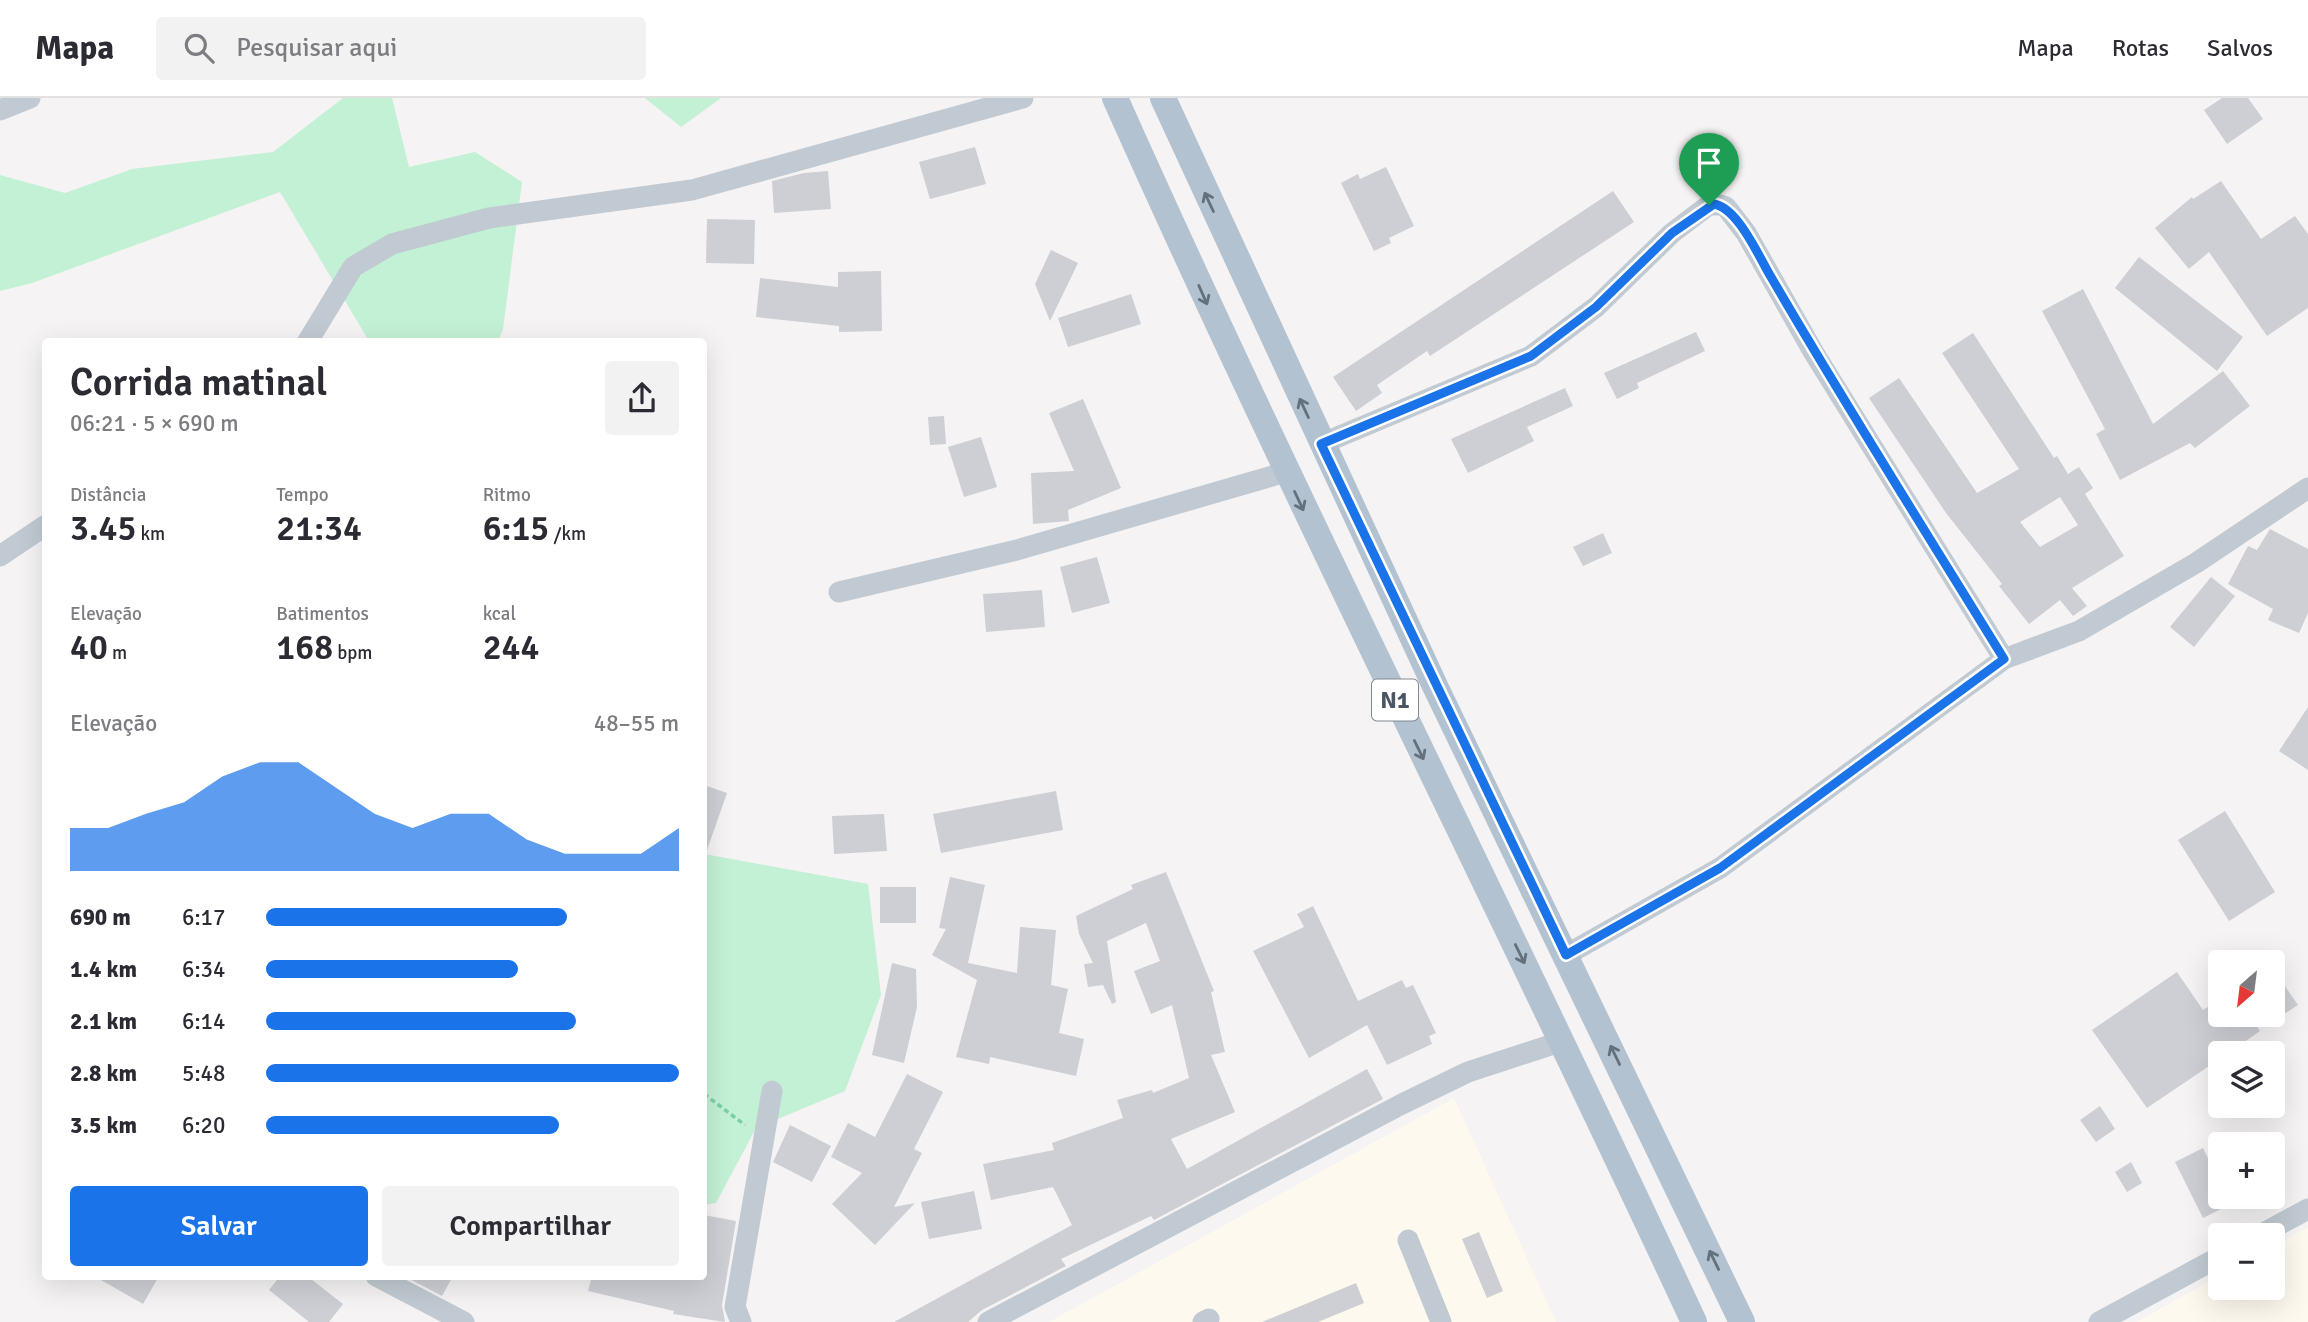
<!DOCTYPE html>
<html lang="pt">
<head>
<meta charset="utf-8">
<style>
  body { margin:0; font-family:Signika,sans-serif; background:#f2f2f3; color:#2b2b33; height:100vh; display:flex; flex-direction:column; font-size:26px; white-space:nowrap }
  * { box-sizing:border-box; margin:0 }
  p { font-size:23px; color:#7c7c81 }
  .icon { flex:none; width:38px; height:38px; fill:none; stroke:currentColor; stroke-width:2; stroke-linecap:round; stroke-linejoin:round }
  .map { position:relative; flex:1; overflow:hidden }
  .side { position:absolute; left:42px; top:240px; width:665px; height:942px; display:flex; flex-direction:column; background:#fff; border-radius:7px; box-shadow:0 7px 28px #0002 }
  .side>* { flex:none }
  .needle { width:46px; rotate:208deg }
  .controls { position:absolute; left:2208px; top:852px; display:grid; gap:14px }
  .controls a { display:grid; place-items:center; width:77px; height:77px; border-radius:7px; background:#fff; box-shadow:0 7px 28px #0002; font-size:35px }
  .pin { position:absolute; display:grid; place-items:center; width:60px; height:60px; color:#fff; margin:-72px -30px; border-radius:50% 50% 50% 0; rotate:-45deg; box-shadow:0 0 7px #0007 }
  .pin .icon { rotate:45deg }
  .round { display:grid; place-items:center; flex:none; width:74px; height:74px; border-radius:7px; background:#f2f2f3 }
  .headline { display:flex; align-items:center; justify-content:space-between; height:119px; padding:0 28px }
  h1 { font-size:38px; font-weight:600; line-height:52px }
  .figures { display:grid; grid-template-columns:repeat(3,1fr); gap:10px; height:119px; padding:7px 28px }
  .figures div { display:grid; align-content:center }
  .figures b { font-size:35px; font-weight:600 }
  .figures small { font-size:19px; font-weight:400 }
  .figures p { font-size:19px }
  .chart { height:196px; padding:14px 28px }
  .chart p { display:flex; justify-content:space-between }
  .chart svg { width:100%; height:126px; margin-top:7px; fill:#1a73e8; opacity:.7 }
  .cta { display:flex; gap:14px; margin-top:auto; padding:14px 28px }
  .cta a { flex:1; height:80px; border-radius:7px; background:#1a73e8; color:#fff; font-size:28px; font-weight:600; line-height:80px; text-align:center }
  .cta a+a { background:#f2f2f3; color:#2b2b33 }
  ul { padding:0 28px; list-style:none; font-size:23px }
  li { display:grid; grid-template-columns:112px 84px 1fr; align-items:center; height:52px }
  li i { height:18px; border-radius:9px; background:#1a73e8 }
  header { display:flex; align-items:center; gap:42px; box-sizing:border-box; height:98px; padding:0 35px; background:#fff; border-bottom:2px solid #e1e1e2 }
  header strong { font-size:33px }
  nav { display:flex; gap:38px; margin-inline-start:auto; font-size:24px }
  .search { width:490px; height:63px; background:#f2f2f3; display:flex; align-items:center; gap:18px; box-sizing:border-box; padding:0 24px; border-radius:7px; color:#7c7c81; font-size:26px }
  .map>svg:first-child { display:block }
  .commercial { fill:#fdf9ef }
  .green { fill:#c3f1d5 }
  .building { fill:#cdcfd5; fill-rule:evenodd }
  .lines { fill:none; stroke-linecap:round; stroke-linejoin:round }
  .path { stroke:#7ad0a6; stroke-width:3.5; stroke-dasharray:5 3.5; stroke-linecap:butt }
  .minor { stroke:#c1cad2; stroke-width:21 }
  .major { stroke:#b3c2d1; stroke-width:26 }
  .oneway { stroke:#64717d }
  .route-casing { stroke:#fff; stroke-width:14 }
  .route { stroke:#1a73e8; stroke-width:9 }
  .labels { text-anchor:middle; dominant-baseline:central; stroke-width:6; stroke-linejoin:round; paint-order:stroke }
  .shield { fill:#fff; stroke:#808990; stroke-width:2 }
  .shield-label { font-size:24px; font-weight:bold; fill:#4a5661 }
</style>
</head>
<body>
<header>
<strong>Mapa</strong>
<div class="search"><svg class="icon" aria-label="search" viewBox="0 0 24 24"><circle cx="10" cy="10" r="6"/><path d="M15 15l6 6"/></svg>Pesquisar aqui</div>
<nav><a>Mapa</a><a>Rotas</a><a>Salvos</a></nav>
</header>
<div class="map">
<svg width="2308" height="1224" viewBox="0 0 2308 1224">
  <rect width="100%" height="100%" fill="#f5f3f3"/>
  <path class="commercial" d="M1454 1000 1556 1224H1049Z
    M2308 1129V1224H2136L2221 1177V1190H2273V1149Z"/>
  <path class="green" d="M343 0H392L409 69 475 54 522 84 503 231 498 243H369L280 94 32 185 0 193V77L65 95 132 71 273 54Z
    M645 0H721L681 29Z
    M704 756 868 786 881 897 845 993 756 1030 716 1105 704 1107Z"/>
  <path class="building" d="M2222 0H2248L2263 21 2227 46 2204 12Z
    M975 49 986 86 930 101 919 64Z
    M1386 69 1414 128 1389 140 1391 145 1374 153 1341 85 1358 76 1360 81Z
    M828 73 831 111 774 115 772 83 804 75Z
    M2221 83 2261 141 2295 118 2308 136V210L2267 238 2209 154 2189 171 2155 130 2192 99 2193 101Z
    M1613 93 1634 124 1430 258 1427 253 1377 287 1382 295 1356 313 1333 279Z
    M707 121 755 122 754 166 706 165Z
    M1051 152 1078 165 1050 223 1035 186Z
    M2139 159 2243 239 2217 273 2115 190Z
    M881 173 882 233 839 234V228L756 219 760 180 838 189V174Z
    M2083 191 2153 326 2223 273 2250 308 2195 350 2190 345 2120 382 2096 336 2105 331 2042 213Z
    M1131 196 1141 226 1068 249 1058 220Z
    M1696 234 1705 253 1637 285 1639 290 1617 301 1604 275Z
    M1973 235 2054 360 2057 358 2068 376 2079 369 2093 390 2085 396 2124 458 2072 490 2087 508 2073 518 2060 502 2029 526 1999 488 2002 486 1946 415 1869 300 1899 280 1977 395 2019 371 1942 255ZM2060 399 2078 427 2040 449 2020 424Z
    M1565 290 1573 308 1527 329 1534 343 1468 375 1451 341Z
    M1083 301 1121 390 1068 412 1069 423 1033 426 1031 375 1074 373 1049 315Z
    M944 318 946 346 930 347 928 319Z
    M981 339 997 389 964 399 948 349Z
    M2270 431 2308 451V515L2299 535 2268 522 2273 511 2228 486 2248 448 2257 452Z
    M1603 435 1612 455 1583 468 1573 449Z
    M1097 459 1110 505 1072 515 1060 469Z
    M2211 479 2235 498 2194 549 2170 529Z
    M1042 492 1045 529 986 534 983 496Z
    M2308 609V672L2279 653Z
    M704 687 727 695 706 755 704 754Z
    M1056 693 1063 732 941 755 933 716Z
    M2225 713 2275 794 2229 823 2178 742Z
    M884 716 887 753 834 756 832 718Z
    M1166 774 1214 893 1211 894 1225 954 1211 957 1235 1014 1171 1041 1187 1071 1367 971 1383 1001 1154 1122 1151 1118 1061 1161 1066 1168 982 1212 968 1224H894L1072 1127 1053 1089 991 1102 983 1066 1054 1052 1052 1045 1123 1020 1117 1002 1152 992 1153 995 1189 980 1172 907 1151 916 1134 873 1160 863 1146 825 1107 843 1116 904 1112 906 1103 887 1088 889 1084 866 1093 865 1079 836 1076 818 1133 791 1131 787Z
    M950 779 985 787 968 865 1017 875 1020 829 1056 832 1051 887 1068 891 1059 935 1084 941 1076 978 990 959 989 966 956 959 977 882 932 857 946 831 939 830Z
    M880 789H916V825H880Z
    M1313 808 1358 903 1402 882 1406 890 1413 887 1436 935 1429 938 1432 946 1387 967 1367 927 1309 960 1253 853 1304 829 1297 816Z
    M892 865 916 871 917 909 904 965 872 957Z
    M2273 871 2298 907 2273 923Z
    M2177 874 2203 912 2221 900V917H2249L2260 933 2227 956H2221V960L2147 1010 2092 932Z
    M907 976 943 994 914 1051 922 1055 894 1109 915 1105 875 1147 832 1106 862 1075 831 1059 848 1025 875 1039Z
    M2100 1008 2115 1031 2096 1044 2080 1022Z
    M790 1027 831 1048 812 1084 773 1064Z
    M2203 1050 2221 1086V1111L2203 1120 2175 1064Z
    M2131 1064 2142 1085 2127 1094 2115 1074Z
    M974 1093 982 1131 929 1141 921 1104Z
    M704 1117 736 1123 722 1207 725 1224 673 1216 674 1213 588 1193 592 1178H679L704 1182Z
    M1479 1134 1503 1193 1487 1200 1462 1141Z
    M94 1178H159L143 1206Z
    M280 1178H307L343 1206 329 1224H309L269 1192Z
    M404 1178H453L442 1198Z
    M1356 1185 1364 1205 1318 1224H1262Z"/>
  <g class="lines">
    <path class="path" d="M704 996 745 1027"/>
    <path class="minor" d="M0 12 30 0
      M308 243 353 169 392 146 489 120 692 92 1023 0
      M1321 346 1531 258 1596 209 1672 135 1709 107H1720L1726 109 1746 135 1814 255 2004 561
      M0 458 46 427
      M839 494 1017 452 1286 374
      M1566 857 1720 770 2004 561 2079 533 2196 465 2308 390
      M2258 1138 2308 1111
      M1408 1142 1441 1224
      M376 1178 464 1224
      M741 1224 735 1209 772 993
      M988 1224 1402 1006 1468 974 1563 943
      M1203 1224 1209 1221
      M2099 1224 2221 1158"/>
    <path class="major" d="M1115 0C1299 412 1504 815 1694 1224
      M1163 0 1435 588 1742 1224"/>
  </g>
  <defs><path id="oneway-shaft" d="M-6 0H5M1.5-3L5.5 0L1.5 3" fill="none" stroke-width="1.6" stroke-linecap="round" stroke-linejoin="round" transform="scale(1.75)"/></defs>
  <g class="oneway">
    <use href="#oneway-shaft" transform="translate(1209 104) rotate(-115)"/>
    <use href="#oneway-shaft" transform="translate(1203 197) rotate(66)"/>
    <use href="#oneway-shaft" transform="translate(1304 310) rotate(-115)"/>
    <use href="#oneway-shaft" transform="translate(1299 403) rotate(65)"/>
    <use href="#oneway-shaft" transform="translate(1419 652) rotate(64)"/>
    <use href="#oneway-shaft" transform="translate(1520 856) rotate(64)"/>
    <use href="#oneway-shaft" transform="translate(1615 957) rotate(-116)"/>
    <use href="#oneway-shaft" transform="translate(1714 1162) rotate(-116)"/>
  </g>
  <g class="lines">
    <defs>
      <path id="route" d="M1714 106C1738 110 1759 159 1771 179 1846 308 1926 434 2004 561L1720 770 1566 857 1321 346 1531 258 1596 209 1672 135Z"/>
    </defs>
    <use href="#route" class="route-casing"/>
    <use href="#route" class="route"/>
  </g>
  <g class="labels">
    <rect class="shield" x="1372" y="581.5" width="46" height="41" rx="5"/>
    <g class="shield-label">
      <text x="1395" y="602">N1</text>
    </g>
  </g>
</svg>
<div class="controls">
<a><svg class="needle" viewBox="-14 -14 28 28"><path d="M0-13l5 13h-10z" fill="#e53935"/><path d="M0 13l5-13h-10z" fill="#7c7c81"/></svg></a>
<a><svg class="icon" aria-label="layers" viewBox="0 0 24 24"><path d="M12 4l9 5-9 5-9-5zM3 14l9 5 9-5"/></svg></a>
<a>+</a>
<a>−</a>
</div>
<div class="pin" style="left:1709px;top:107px;background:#1e9e55"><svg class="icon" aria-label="arrive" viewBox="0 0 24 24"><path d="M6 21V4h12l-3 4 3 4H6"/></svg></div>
<section class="side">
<div class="headline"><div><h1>Corrida matinal</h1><p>06:21 · 5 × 690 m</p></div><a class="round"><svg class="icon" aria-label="share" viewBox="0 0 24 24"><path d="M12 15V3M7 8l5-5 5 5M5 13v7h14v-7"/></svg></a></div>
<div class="figures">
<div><p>Distância</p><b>3.45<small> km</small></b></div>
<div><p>Tempo</p><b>21:34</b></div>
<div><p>Ritmo</p><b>6:15<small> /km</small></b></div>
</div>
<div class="figures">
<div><p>Elevação</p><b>40<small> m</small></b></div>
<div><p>Batimentos</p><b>168<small> bpm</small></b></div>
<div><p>kcal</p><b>244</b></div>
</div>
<div class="chart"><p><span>Elevação</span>48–55 m</p>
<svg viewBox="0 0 160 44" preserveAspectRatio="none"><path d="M0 44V29L10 29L20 24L30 20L40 11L50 6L60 6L70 15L80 24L90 29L100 24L110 24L120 33L130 38L140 38L150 38L160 29V44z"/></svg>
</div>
<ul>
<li><b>690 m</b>6:17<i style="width:73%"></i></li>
<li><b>1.4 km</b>6:34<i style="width:61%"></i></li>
<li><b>2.1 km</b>6:14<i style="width:75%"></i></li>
<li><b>2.8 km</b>5:48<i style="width:100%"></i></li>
<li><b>3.5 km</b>6:20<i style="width:71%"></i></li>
</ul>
<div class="cta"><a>Salvar</a><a>Compartilhar</a></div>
</section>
</div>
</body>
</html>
